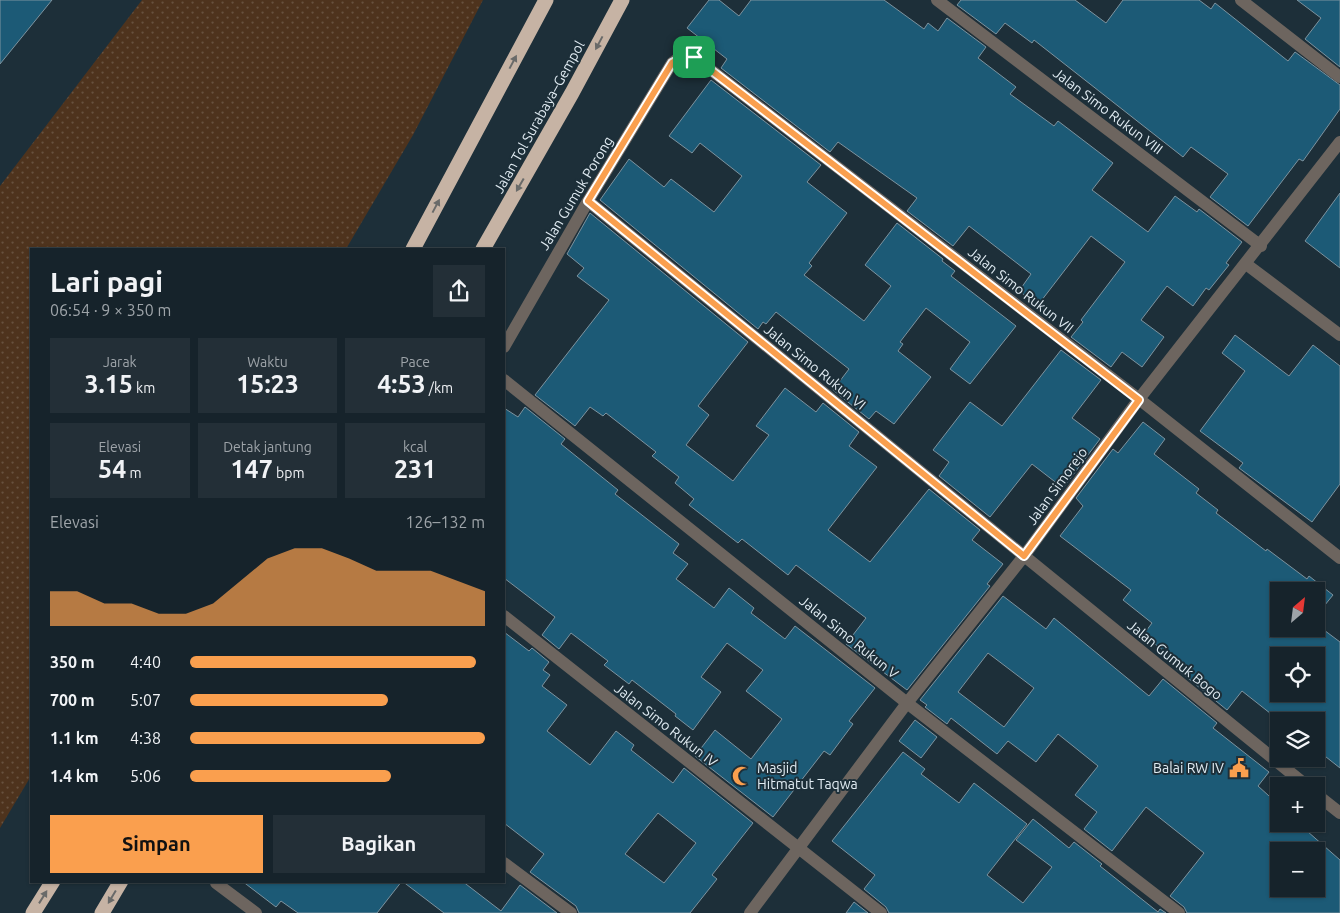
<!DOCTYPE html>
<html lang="id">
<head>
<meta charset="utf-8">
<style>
  body { margin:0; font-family:Ubuntu,sans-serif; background:#232f37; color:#f1f3f6; height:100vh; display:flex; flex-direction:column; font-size:19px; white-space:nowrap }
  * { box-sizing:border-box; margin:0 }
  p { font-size:16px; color:#9ea4a9 }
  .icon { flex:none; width:28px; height:28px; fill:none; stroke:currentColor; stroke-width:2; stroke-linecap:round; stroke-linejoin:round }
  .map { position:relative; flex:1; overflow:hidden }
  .side { position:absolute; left:30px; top:248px; width:475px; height:635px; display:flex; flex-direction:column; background:#16232b; border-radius:0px; box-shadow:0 1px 4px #0004,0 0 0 1px #354047 }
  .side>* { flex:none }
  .needle { width:32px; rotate:28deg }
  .tools { position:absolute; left:1270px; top:582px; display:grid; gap:10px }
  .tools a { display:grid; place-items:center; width:55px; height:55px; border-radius:0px; background:#16232b; box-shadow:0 1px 4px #0004,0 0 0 1px #354047; font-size:25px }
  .pin { position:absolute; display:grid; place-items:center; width:42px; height:42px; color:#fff; margin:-21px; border-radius:10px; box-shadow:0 2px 8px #0006 }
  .round { display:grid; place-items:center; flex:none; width:52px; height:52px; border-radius:0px; background:#232f37 }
  .summary { display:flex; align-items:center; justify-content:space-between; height:85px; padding:0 20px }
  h1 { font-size:28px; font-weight:700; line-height:38px }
  .stats { display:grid; grid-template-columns:repeat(3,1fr); gap:8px; height:85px; padding:5px 20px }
  .stats div { display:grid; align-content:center; border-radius:0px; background:#232f37; text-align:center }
  .stats b { font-size:25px; font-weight:700 }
  .stats small { font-size:14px; font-weight:400 }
  .stats p { font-size:14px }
  .chart { height:140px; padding:10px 20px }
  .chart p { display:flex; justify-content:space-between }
  .chart svg { width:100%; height:90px; margin-top:5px; fill:#fa9f4e; opacity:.7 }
  .cta { display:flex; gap:10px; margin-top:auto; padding:10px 20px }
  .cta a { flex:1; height:58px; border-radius:0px; background:#fa9f4e; color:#111; font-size:20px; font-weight:700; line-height:58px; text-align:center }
  .cta a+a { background:#232f37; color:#f1f3f6 }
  ul { padding:0 20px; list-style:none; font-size:16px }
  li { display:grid; grid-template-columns:80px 60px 1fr; align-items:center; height:38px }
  li i { height:12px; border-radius:6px; background:#fa9f4e }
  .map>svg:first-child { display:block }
  .grass { fill:url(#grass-dots) }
  .building { fill:#1c5a76; stroke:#7d939f; fill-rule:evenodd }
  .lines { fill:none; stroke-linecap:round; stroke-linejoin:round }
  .minor { stroke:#6d655f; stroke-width:12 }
  .highway { stroke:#c6b3a4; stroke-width:15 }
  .oneway { fill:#696a69 }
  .route-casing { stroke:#fff; stroke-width:10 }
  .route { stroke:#fa9f4e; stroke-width:6 }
  .labels { text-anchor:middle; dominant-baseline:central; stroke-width:4; stroke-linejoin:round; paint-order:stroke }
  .street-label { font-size:14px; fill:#e1ecf3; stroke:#1d2f39 }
  .poi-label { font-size:14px; fill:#e1ecf3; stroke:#1d2f39; text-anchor:start }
</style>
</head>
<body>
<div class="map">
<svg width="1340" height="913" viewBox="0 0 1340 913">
  <defs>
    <pattern id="grass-dots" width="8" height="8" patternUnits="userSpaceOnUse" patternTransform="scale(1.25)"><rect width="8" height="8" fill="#4e331d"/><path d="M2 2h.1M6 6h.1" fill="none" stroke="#67513e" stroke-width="1.8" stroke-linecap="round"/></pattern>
  </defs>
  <rect width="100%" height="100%" fill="#1d2f39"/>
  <path class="grass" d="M142 0H483L413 135 346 249H31V776L0 828V186Z"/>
  <path class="building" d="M0 0H52L0 64Z
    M709 0H719L739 16 751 0H884L924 29 928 23 938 31 947 18 986 47 978 58 1016 87 1010 94 1054 126 1058 121 1113 163 1092 190 1148 232 1175 196 1197 212 1199 209 1242 242 1226 263 1229 265 1209 290 1206 288 1193 306 1167 286 1141 320 1164 337 1142 367 1122 352 1111 367 1071 337 1083 322 1081 320 1125 262 1091 236 1038 305 1019 291 1031 274 969 226 953 246 907 211 917 198 838 142 830 152 721 68 727 59 687 28Z
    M961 0H1075L1106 23 1123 0H1199L1211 9 1215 3 1288 61 1295 52 1340 85V109L1303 161 1299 159 1248 226 1210 197 1228 174 1191 147 1183 157 1034 40 1032 43 1005 23 996 34 957 5Z
    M1297 0H1340V67L1305 39 1321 18Z
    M711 80 821 165 807 182 847 213 809 263 812 266 804 275 864 321 891 286 865 265 897 223 943 259 942 261 955 271 951 276 1016 326 970 384 950 369 970 342 926 308 900 342 903 344 898 351 931 377 894 424 876 411 869 419 833 390 849 369 776 312 766 324 763 322 758 329 600 200 629 159 664 187 671 179 714 212 742 176 700 143 692 153 669 136Z
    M1340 193V268L1305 241Z
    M590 213 748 342 698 406 709 415 686 445 733 481 769 435 756 426 785 388 816 412 823 403 859 432 849 446 877 467 828 530 870 562 929 489 980 530 972 540 1003 564 987 584 990 586 907 690 846 644 866 618 796 565 788 575 742 539 738 543 689 505 694 499 675 483 679 477 652 456 656 452 606 413 603 416 590 407 575 426 535 395 609 300 577 276 584 268 567 254Z
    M1235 335 1289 376 1313 345 1340 366V484L1312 522 1239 468 1243 463 1200 431 1245 371 1222 353Z
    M1061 350 1101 380 1072 418 1100 439 1063 488 1032 464 990 517 939 476 949 462 933 450 970 402 1002 426Z
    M525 407 565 439 561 444 618 490 615 494 679 544 673 553 688 564 676 579 714 608 729 588 754 608 751 613 785 639 795 626 875 688 849 721 853 724 830 755 824 751 773 817 695 756 715 730 751 759 782 719 746 691 763 670 727 643 701 677 721 692 693 730 675 716 676 714 632 680 629 684 604 665 608 661 571 633 559 649 542 635 555 617 504 578V408L518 417Z
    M1143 422 1165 439 1154 454 1199 489 1196 493 1218 510 1216 513 1266 551 1267 549 1307 579 1309 576 1333 595 1316 616V591H1279V629H1316V624L1340 642V768L1316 749V721H1280L1242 691 1227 710 1173 666 1177 661 1143 635 1152 623 1123 600 1131 590 1060 536 1083 506 1076 498 1113 449 1118 453ZM1279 656H1316V694H1279Z
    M1003 596 1046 629 1054 618 1149 696 1163 679 1217 723 1213 728 1269 772 1258 786 1279 805V824H1299L1340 860V913H1187L1184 907 1170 896 1204 853 1146 807 1112 851 1084 829 1097 812 1075 795 1098 766 1058 734 1036 762 1008 741 997 754 951 718 947 724 925 707 927 705 920 700ZM988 653 1034 688 1004 727 958 692ZM1279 851H1316V889H1279Z
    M504 632 529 651 532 648 549 662 543 670 550 675 542 686 567 705 547 731 590 765 616 731 634 745 631 750 673 783 684 768 753 823 712 875 717 879 690 913H579L576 906 530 872 544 854 504 823ZM658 813 696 843 664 883 625 854Z
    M915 720 937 737 921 758 899 741Z
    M903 752 925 769 921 774 959 803 974 783 1027 824 987 875 1023 903 1052 867 1016 840 1033 819 1069 848 1074 842 1102 864 1100 866 1158 912 1160 909 1166 913H889L886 907 864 889 875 875 832 841Z
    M242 881H462L501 911 520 885 557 913H444L402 881 377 913H298L281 901 276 907Z
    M854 902 868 913H846Z"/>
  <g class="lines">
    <path class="minor" d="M937 0 1261 246
      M1241 0 1340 77
      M588 201 1307 786
      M1246 264 1340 335
      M504 347 588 201 672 63 680 57H694L1139 399 1340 558
      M504 380 907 703 1179 913
      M504 616 881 913
      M1316 794 1340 813
      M504 863 571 913
      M216 883 256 913
      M750 913 907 703 1024 556 1139 399 1340 142"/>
    <path class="highway" d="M413 249 546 0
      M483 249 572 93 622 0
      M33 913 53 881
      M102 913 121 881"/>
  </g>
  <defs><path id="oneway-solid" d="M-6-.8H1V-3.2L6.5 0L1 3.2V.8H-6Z" transform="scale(1.25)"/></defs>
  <g class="oneway">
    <use href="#oneway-solid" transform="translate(599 43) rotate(118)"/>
    <use href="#oneway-solid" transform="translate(513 62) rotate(-62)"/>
    <use href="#oneway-solid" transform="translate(520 185) rotate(120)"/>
    <use href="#oneway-solid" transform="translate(436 206) rotate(-62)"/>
    <use href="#oneway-solid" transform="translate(43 897) rotate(-58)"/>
    <use href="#oneway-solid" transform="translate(112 897) rotate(121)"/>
  </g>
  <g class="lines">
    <defs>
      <path id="route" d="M685 56 694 57 1139 400 1024 556 588 201 672 63Z"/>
    </defs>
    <use href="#route" class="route-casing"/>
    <use href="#route" class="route"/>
  </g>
  <defs>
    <symbol id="civic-bare" viewBox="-9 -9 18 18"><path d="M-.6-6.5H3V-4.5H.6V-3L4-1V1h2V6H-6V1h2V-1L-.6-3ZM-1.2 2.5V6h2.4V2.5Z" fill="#fa9f4e" stroke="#1d2f39" stroke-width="2.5" paint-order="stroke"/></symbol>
    <symbol id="mosque-bare" viewBox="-9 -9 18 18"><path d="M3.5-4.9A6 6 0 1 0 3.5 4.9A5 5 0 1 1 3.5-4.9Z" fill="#fa9f4e" stroke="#1d2f39" stroke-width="2.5" paint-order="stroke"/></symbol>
  </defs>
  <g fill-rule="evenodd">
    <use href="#civic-bare" x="1225" y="754" width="28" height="28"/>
    <use href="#mosque-bare" x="728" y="762" width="28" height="28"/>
  </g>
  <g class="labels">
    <g class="street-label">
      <text transform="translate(1108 111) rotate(37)">Jalan Simo Rukun VIII</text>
      <text transform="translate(539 117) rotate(-61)">Jalan Tol Surabaya–Gempol</text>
      <text transform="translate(576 193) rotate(-59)">Jalan Gumuk Porong</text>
      <text transform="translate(1021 290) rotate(38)">Jalan Simo Rukun VII</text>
      <text transform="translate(815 367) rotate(39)">Jalan Simo Rukun VI</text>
      <text transform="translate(1057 486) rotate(-54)">Jalan Simorejo</text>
      <text transform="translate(849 637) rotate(39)">Jalan Simo Rukun V</text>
      <text transform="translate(1175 660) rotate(39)">Jalan Gumuk Bogo</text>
      <text transform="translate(666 725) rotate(38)">Jalan Simo Rukun IV</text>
    </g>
    <g class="poi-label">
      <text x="757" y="768">Masjid<tspan x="757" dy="16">Hitmatut Taqwa</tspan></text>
      <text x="1224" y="768" text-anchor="end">Balai RW IV</text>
    </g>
  </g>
</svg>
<div class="tools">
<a><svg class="needle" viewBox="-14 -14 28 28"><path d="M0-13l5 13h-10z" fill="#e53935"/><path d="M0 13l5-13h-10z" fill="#9ea4a9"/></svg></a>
<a><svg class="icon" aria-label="locate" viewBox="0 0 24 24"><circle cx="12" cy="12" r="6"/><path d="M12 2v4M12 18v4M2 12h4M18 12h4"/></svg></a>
<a><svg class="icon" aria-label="layers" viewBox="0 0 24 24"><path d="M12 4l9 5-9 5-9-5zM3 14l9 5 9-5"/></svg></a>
<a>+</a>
<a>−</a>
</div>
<div class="pin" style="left:694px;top:57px;background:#1e9e55"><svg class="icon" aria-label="arrive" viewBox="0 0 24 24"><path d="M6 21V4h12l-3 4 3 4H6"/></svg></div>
<section class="side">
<div class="summary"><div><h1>Lari pagi</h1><p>06:54 · 9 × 350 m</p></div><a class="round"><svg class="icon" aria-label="share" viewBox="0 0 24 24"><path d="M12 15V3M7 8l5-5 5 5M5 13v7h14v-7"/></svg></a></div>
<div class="stats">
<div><p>Jarak</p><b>3.15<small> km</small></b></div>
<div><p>Waktu</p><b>15:23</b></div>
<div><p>Pace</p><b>4:53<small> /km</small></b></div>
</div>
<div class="stats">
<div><p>Elevasi</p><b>54<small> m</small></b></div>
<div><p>Detak jantung</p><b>147<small> bpm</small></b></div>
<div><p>kcal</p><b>231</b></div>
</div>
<div class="chart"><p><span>Elevasi</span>126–132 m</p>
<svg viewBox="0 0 160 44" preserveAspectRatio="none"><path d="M0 44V27L10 27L20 33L30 33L40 38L50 38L60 33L70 22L80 11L90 6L100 6L110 11L120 17L130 17L140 17L150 22L160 27V44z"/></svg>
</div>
<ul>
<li><b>350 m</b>4:40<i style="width:97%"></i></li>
<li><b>700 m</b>5:07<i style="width:67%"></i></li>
<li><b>1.1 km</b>4:38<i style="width:100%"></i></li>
<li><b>1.4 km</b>5:06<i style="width:68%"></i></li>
</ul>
<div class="cta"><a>Simpan</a><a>Bagikan</a></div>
</section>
</div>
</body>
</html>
